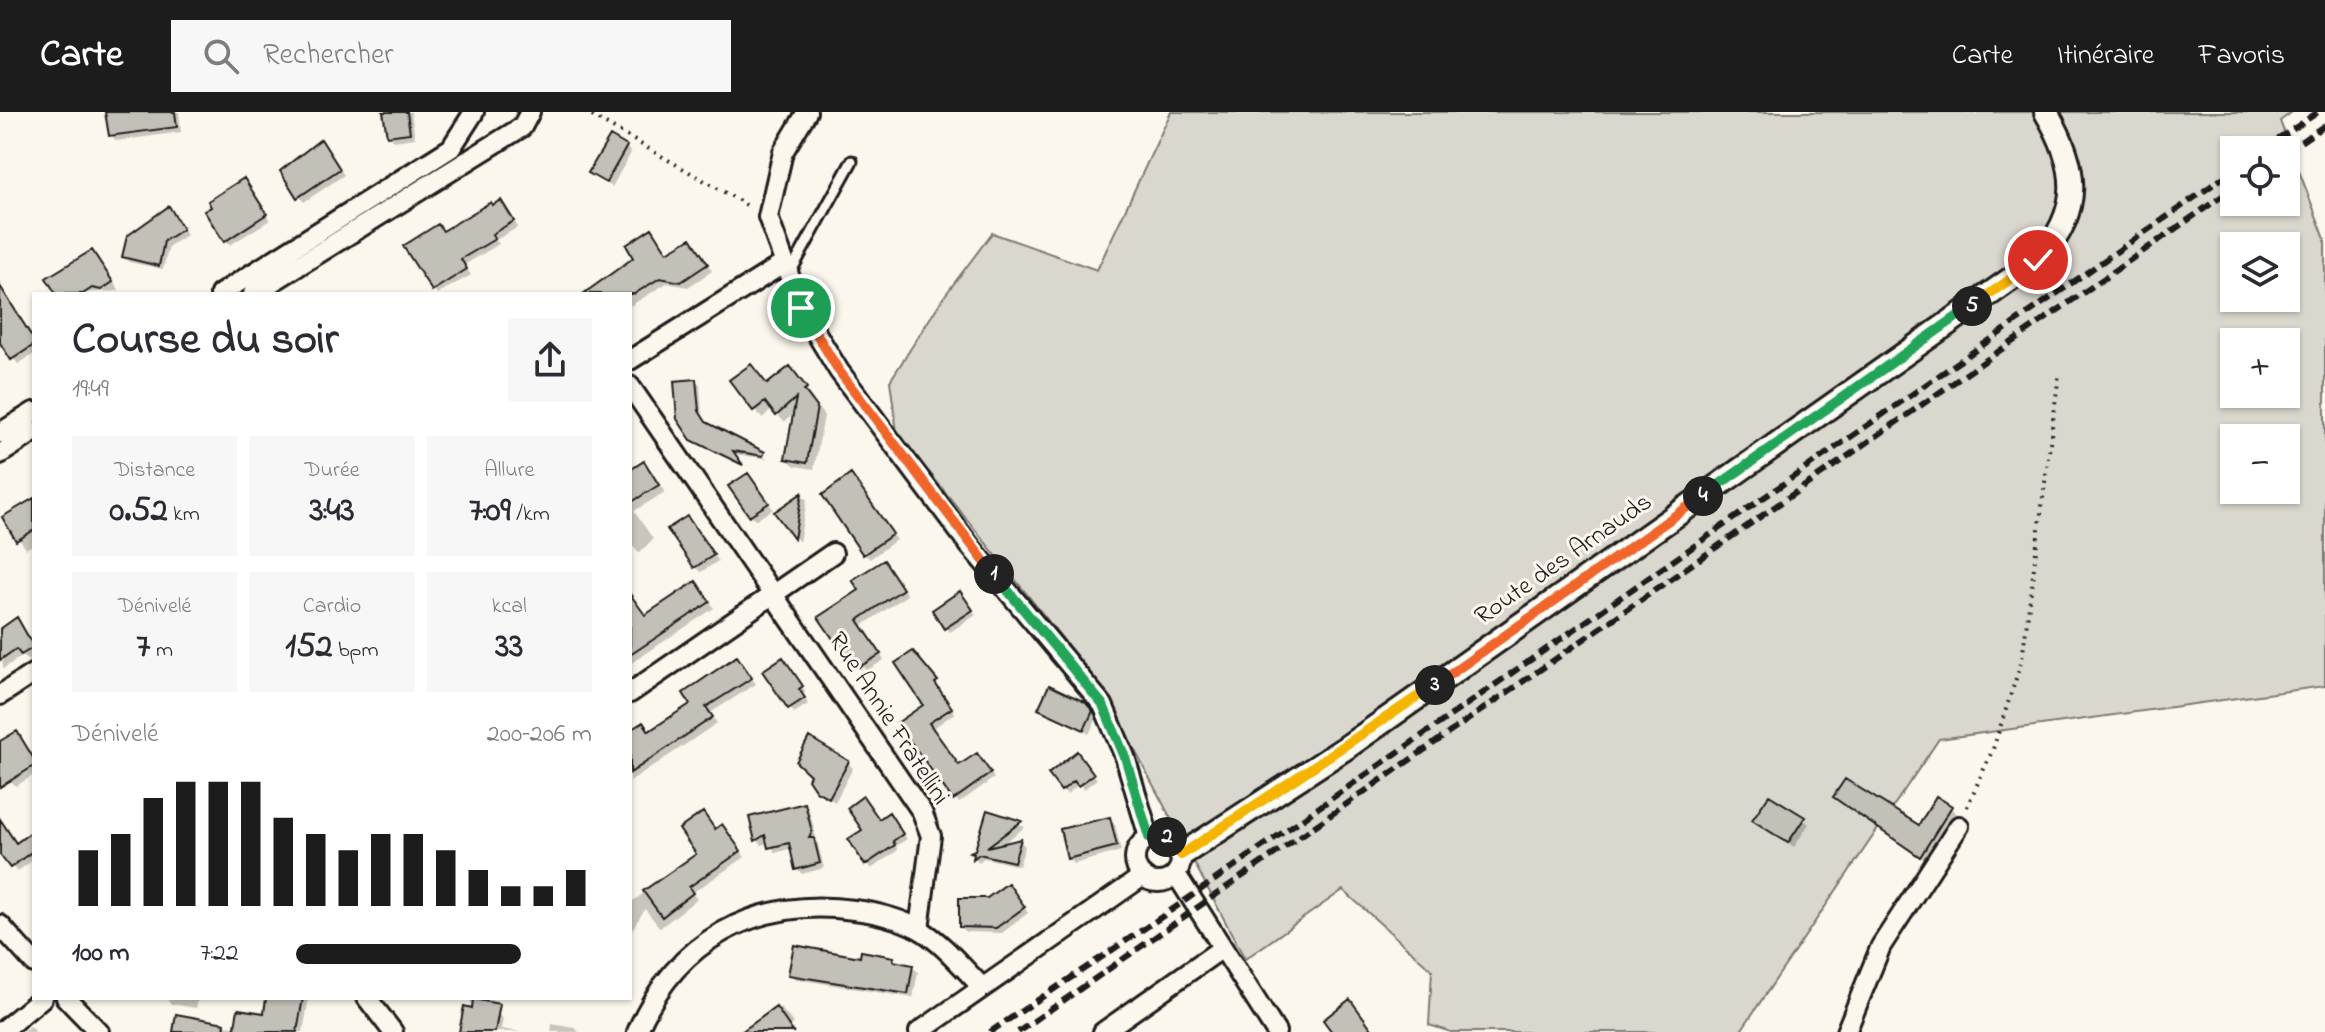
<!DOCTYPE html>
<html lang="fr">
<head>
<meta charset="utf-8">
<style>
  body { margin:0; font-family:"Indie Flower",sans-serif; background:#f7f7f7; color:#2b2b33; height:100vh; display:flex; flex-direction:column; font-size:30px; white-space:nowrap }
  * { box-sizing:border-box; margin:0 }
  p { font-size:26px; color:#7c7c81 }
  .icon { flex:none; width:44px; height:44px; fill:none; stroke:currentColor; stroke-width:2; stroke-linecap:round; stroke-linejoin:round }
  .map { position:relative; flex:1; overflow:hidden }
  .details { position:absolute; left:32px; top:180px; width:600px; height:708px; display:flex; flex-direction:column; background:#fff; border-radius:0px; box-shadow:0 2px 6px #0004 }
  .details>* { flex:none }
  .fabs { position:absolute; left:2220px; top:24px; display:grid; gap:16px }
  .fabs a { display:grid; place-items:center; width:80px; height:80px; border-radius:0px; background:#fff; box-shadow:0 2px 6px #0004; font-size:40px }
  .pin { position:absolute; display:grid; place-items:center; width:68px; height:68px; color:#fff; margin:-34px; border:4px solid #fff; border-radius:50%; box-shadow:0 2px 8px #0007 }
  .km { position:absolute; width:40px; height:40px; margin:-20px; border-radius:50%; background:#222; color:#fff; font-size:22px; line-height:40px; text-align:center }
  .round { display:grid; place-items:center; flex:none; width:84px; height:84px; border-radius:0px; background:#f7f7f7 }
  .headline { display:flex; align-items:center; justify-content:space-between; height:136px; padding:0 40px }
  h1 { font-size:44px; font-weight:800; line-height:60px }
  .metrics { display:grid; grid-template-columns:repeat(3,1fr); gap:12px; height:136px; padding:8px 40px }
  .metrics div { display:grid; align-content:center; border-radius:0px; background:#f7f7f7; text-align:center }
  .metrics b { font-size:34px; font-weight:800 }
  .metrics small { font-size:22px; font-weight:400 }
  .metrics p { font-size:22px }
  .chart { height:224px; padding:16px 40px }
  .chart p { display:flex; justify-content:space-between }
  .chart svg { width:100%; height:144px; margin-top:8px; stroke:#1c1c1c; stroke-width:6 }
  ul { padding:0 40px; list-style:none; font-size:26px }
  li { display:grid; grid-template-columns:128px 96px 1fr; align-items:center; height:60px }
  li i { height:20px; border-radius:10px; background:#1c1c1c }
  header { display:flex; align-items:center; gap:48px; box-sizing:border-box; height:112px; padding:0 40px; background:#1c1c1c; color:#fff }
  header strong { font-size:38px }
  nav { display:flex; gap:44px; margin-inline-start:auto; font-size:28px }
  .search { width:560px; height:72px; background:#f7f7f7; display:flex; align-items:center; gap:20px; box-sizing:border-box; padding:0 28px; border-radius:0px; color:#7c7c81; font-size:30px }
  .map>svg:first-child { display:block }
  .green { fill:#dad7ce; stroke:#7b7a75; stroke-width:2; fill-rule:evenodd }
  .shadow { fill:#0003 }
  .building { fill:#c3c0b8; stroke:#1c1c1c; stroke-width:2 }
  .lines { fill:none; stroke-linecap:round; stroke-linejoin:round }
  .service-casing { stroke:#1c1c1c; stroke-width:15 }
  .minor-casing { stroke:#1c1c1c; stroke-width:24 }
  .tertiary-casing { stroke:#1c1c1c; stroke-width:28 }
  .path { stroke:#1c1c1c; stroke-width:4; stroke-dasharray:2 6; stroke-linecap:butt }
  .service { stroke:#fbf7ec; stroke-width:9 }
  .minor { stroke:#fbf7ec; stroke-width:18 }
  .tertiary { stroke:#fbf7ec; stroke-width:22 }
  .rail { stroke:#1c1c1c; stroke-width:6; stroke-dasharray:12 6; stroke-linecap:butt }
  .split-1-casing { stroke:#fff; stroke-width:16 }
  .split-2-casing { stroke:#fff; stroke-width:16 }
  .split-3-casing { stroke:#fff; stroke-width:16 }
  .split-4-casing { stroke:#fff; stroke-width:16 }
  .split-5-casing { stroke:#fff; stroke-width:16 }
  .split-6-casing { stroke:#fff; stroke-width:16 }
  .split-1 { stroke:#f0652b; stroke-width:10 }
  .split-2 { stroke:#22a559; stroke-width:10 }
  .split-3 { stroke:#f5b400; stroke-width:10 }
  .split-4 { stroke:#f0652b; stroke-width:10 }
  .split-5 { stroke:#22a559; stroke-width:10 }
  .split-6 { stroke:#f5b400; stroke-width:10 }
  .labels { text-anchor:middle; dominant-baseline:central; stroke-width:6; stroke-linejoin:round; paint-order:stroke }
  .street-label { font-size:26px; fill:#1c1c1c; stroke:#fbf7ec }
</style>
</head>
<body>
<header>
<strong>Carte</strong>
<div class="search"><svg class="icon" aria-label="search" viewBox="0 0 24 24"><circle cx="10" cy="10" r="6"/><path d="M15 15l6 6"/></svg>Rechercher</div>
<nav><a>Carte</a><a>Itinéraire</a><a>Favoris</a></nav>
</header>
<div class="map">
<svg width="2325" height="920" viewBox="0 0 2325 920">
  <rect width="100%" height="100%" fill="#fbf7ec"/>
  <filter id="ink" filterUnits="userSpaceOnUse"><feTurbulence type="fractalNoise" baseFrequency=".0125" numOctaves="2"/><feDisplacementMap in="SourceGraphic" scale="16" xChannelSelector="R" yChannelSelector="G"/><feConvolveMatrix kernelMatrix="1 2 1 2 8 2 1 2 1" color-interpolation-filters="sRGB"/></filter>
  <g filter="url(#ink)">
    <path class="green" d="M1171 0H2292L2280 9 2325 127V574L1939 627 1740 920H1451L1429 913 1432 858 1343 778 1245 847 1102 576 897 320 890 269 943 186 992 121 1097 158ZM2234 38H2286V90H2234ZM2234 134H2286V186H2234ZM2234 230H2286V282H2234ZM2234 326H2286V378H2234Z"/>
    <path class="shadow" d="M107 0H179L181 20 116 29 111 23Z
      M385 0H411L415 26 394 29 388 23Z
      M321 30 344 63 304 90 299 84V44Z
      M626 35 631 41 612 75 590 60Z
      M248 73 270 108 230 133 225 129Z
      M493 95H505L518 115 496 128 499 132 464 153 471 163 437 182 406 135 444 121Z
      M169 97 187 123 169 134 163 157 129 150 124 145Z
      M657 124 669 142 691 128 712 159 688 175 667 171 630 194V182H586L635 146Z
      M92 141 120 179 58 182Z
      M0 174 34 226V242L18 252 0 228Z
      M798 265 824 304 814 357 795 354 787 347 796 300 784 310 773 297 762 306 732 269 768 274Z
      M696 269 700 273 702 305 708 313 768 347 735 342 743 354 692 326Z
      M644 351 665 380 634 399 653 427 639 441 630 431V360Z
      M851 364 896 428 870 447 864 442Z
      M753 369 773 397 756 408 751 403Z
      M802 383 807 388 799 430 777 400Z
      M34 386V432L26 437 5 406Z
      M692 412 718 449 701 460 695 455Z
      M888 455 907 483 862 514 884 548 866 559 857 547 853 550 847 545 862 478Z
      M701 476 714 496 630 552V489L646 505Z
      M964 487 976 503 950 520 946 516Z
      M17 508 34 530V545L29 549 23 543 3 557 0 519Z
      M923 550 955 601 932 617 960 655 981 648 994 666 959 691 900 612 926 594Z
      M742 552 756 572 710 601 717 611 630 670V614L634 618 650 621Z
      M787 552 806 580 802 582 808 592 794 601 765 560Z
      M1041 597 1090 598 1097 606 1089 622Z
      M0 631 34 647V663L16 674 10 668Z
      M1081 646 1097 667 1084 677 1079 672 1067 682 1062 678Z
      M848 651 853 656 835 690 817 678Z
      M1836 685 1919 715 1950 695 1957 702 1928 750Z
      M804 693 809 698 824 756 802 762 797 757 792 736 775 741 769 729 762 733 757 728 751 706Z
      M988 701 1025 715 1000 734 1020 729 1025 734 1019 754 984 746 979 750 975 746Z
      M893 707 907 727 896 734 898 738 871 757 850 728 879 709Z
      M1109 707 1115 713 1121 739 1074 752 1069 746Z
      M1803 707 1809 712 1794 735 1760 713Z
      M0 708 17 732 34 719V747L17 760 0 740Z
      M716 719 727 720 745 745 692 781 697 787 660 816 645 797 630 821V791L699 742Z
      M1013 779 1028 801 1002 821 966 820 961 815 987 788Z
      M912 855 918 860 913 886 796 867 790 862Z
      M166 886H198L196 896 171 892Z
      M268 886H309L303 920H175L178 904 237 915 264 903Z
      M780 895 793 911 789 915 793 920H744Z
      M498 902 503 907 501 917 520 920H461Z
      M552 912 575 916 579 920H551Z
      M30 914 36 920H23Z"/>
    <path class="building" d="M105 0H175L177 15 109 24Z
      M383 0H407L410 21 387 24Z
      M610 24 627 34 606 71 588 61Z
      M321 27 340 57 297 86 280 59Z
      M244 66 267 102 224 130 204 99 211 95 208 89Z
      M501 88 514 109 492 122 495 127 461 147 467 157 432 179 403 134 438 112 443 119 491 90 492 93Z
      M169 94 183 117 164 129 159 154 122 145 127 124Z
      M652 116 667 140 691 126 708 152 681 170 660 166 634 182H583L633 146 626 133Z
      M92 138 113 170 101 178 92 176 83 182H56L46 166Z
      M0 174 34 228V233L11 248 0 231Z
      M751 252 767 272 790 254 807 276 804 278 817 295 807 351 785 347 796 286 776 304 765 290 753 299 729 268Z
      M696 267 699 299 706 310 765 340 763 344 733 339 743 353 691 328 677 307 674 269Z
      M644 349 659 373 630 391V358Z
      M748 361 769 391 749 404 728 374Z
      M851 362 893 422 863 443 822 383Z
      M802 381 794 427 774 400Z
      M34 386V418L16 429 2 405Z
      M687 404 714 443 694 456 667 417Z
      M884 448 903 477 858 508 881 542 859 555 852 542 846 546 818 505 859 478 852 468Z
      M696 469 710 490 630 543V482L645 503Z
      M960 479 973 498 944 517 932 498Z
      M17 505 34 535 21 543 16 537 0 548V517Z
      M913 539 938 569 935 571 952 596 929 611 959 653 977 641 991 661 953 688 897 611 923 593 895 551Z
      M737 544 752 566 706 595 713 605 630 661V618L643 610 649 619 690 592 683 581Z
      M783 545 803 574 799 577 805 586 788 597 762 559Z
      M1049 573 1085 590 1093 599 1084 618 1038 597Z
      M17 619 34 647V654L0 675V629Z
      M809 625 849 649 829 686 816 679 808 667 810 663 796 650Z
      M1077 639 1094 662 1078 674 1074 669 1061 679 1048 662Z
      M1845 667 1919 713 1936 684 1952 694 1920 745 1833 685Z
      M1769 683 1805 705 1788 731 1752 708Z
      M863 684 879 707 889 700 903 722 893 729 895 733 865 753 848 727 862 718 847 696Z
      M805 691 812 720 809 726H814L820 751 795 758 789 731 768 736 765 723 755 729 749 705Z
      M987 698 1022 709 987 735 1021 727 1014 750 979 742 973 747 974 741 970 740 975 738Z
      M703 700 715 717 722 712 741 739 689 775 693 781 662 805 643 779 696 742 679 717Z
      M1110 705 1117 734 1067 747 1060 717Z
      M0 707 16 731 34 718V738L10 756 0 743Z
      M1008 771 1025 795 996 816 959 815V786H987Z
      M794 833 860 845 861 839 894 845 893 849 913 853 908 882 788 863Z
      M266 886H303L297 920H234L238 897 264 901Z
      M473 887 500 892 495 920H459L464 894 472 896Z
      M1350 887 1374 920H1332L1323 908Z
      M776 895 793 920H741Z
      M176 902 225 911 224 920H173Z"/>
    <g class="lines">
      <defs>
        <path id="service" d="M790 161 852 49"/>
        <path id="minor" d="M807 0 783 40 768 105 801 196 839 259 970 434 1103 593 1125 645 1149 725
          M220 182 451 36 474 0
          M253 182 522 15 530 0
          M630 248 783 152
          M630 274 922 700 931 724 919 817
          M0 321 34 300
          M0 342 34 320
          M630 581 833 441
          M0 583 34 561
          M1135 747a23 23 0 1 1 46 0a23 23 0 1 1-46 0Z
          M1176 762 1276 920
          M0 813 34 851
          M66 886 99 920
          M367 886 393 920
          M1 920 42 886
          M637 920C675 829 756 784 854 798 874 800 901 807 919 817 942 830 963 856 982 875
          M919 920 1143 764
          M1103 920 1221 837
          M1846 920 1881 834 1959 714"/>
        <path id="tertiary" d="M1181 743 1347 635 2038 148C2083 99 2079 55 2046 0"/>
      </defs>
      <use href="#service" class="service-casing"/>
      <use href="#minor" class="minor-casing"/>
      <use href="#tertiary" class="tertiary-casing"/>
      <path class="path" d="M585 0 750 95
        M1967 695 1993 637 2022 548 2059 262"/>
      <use href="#service" class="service"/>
      <use href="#minor" class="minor"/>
      <use href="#tertiary" class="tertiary"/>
      <path class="rail" d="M2263 38 2318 0
        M2286 40 2325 13
        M990 920 1160 806 2234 58
        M1018 920 2234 76"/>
    </g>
  </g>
  <g class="lines" filter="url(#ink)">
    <defs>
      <path id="split-1" d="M801 196 839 259 994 462"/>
      <path id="split-2" d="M994 462 1103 593 1125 645 1149 725H1167"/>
      <path id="split-3" d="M1167 725 1174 729 1181 743 1435 573"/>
      <path id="split-4" d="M1435 573 1703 384"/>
      <path id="split-5" d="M1703 384 1972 194"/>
      <path id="split-6" d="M1972 194 2038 148"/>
    </defs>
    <use href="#split-1" class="split-1-casing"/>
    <use href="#split-2" class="split-2-casing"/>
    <use href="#split-3" class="split-3-casing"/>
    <use href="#split-4" class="split-4-casing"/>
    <use href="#split-5" class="split-5-casing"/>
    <use href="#split-6" class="split-6-casing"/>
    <use href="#split-1" class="split-1"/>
    <use href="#split-2" class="split-2"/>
    <use href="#split-3" class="split-3"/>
    <use href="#split-4" class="split-4"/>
    <use href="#split-5" class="split-5"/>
    <use href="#split-6" class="split-6"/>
  </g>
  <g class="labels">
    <g class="street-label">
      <text transform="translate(1564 448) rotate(-35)">Route des Arnauds</text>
      <text transform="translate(888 607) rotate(57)">Rue Annie Fratellini</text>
    </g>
  </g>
</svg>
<div class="fabs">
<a><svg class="icon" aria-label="locate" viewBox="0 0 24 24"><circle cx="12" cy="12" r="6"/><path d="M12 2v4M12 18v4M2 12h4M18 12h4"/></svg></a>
<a><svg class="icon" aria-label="layers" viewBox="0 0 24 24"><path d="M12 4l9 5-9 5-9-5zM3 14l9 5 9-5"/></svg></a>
<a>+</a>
<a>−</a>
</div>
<div class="pin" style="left:801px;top:196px;background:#1e9e55"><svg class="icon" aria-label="arrive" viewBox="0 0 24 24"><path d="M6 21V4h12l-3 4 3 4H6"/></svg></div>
<div class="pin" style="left:2038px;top:148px;background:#d93025"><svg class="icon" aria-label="check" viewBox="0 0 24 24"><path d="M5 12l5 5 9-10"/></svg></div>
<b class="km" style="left:994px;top:462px">1</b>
<b class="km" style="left:1167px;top:725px">2</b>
<b class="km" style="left:1435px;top:573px">3</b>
<b class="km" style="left:1703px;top:384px">4</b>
<b class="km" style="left:1972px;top:194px">5</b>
<section class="details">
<div class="headline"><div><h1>Course du soir</h1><p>19:49</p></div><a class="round"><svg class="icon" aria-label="share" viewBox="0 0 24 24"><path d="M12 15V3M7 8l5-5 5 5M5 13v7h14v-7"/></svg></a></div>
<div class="metrics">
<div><p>Distance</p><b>0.52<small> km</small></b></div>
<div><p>Durée</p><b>3:43</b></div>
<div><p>Allure</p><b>7:09<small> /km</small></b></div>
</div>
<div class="metrics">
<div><p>Dénivelé</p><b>7<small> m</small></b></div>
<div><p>Cardio</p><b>152<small> bpm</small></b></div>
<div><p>kcal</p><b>33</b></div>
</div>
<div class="chart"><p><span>Dénivelé</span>200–206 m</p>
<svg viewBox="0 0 160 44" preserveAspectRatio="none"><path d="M5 44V27M15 44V22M25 44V11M35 44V6M45 44V6M55 44V6M65 44V17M75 44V22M85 44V27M95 44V22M105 44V22M115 44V27M125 44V33M135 44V38M145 44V38M155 44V33"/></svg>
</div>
<ul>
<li><b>100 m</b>7:22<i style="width:76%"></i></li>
</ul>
</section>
</div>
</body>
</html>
